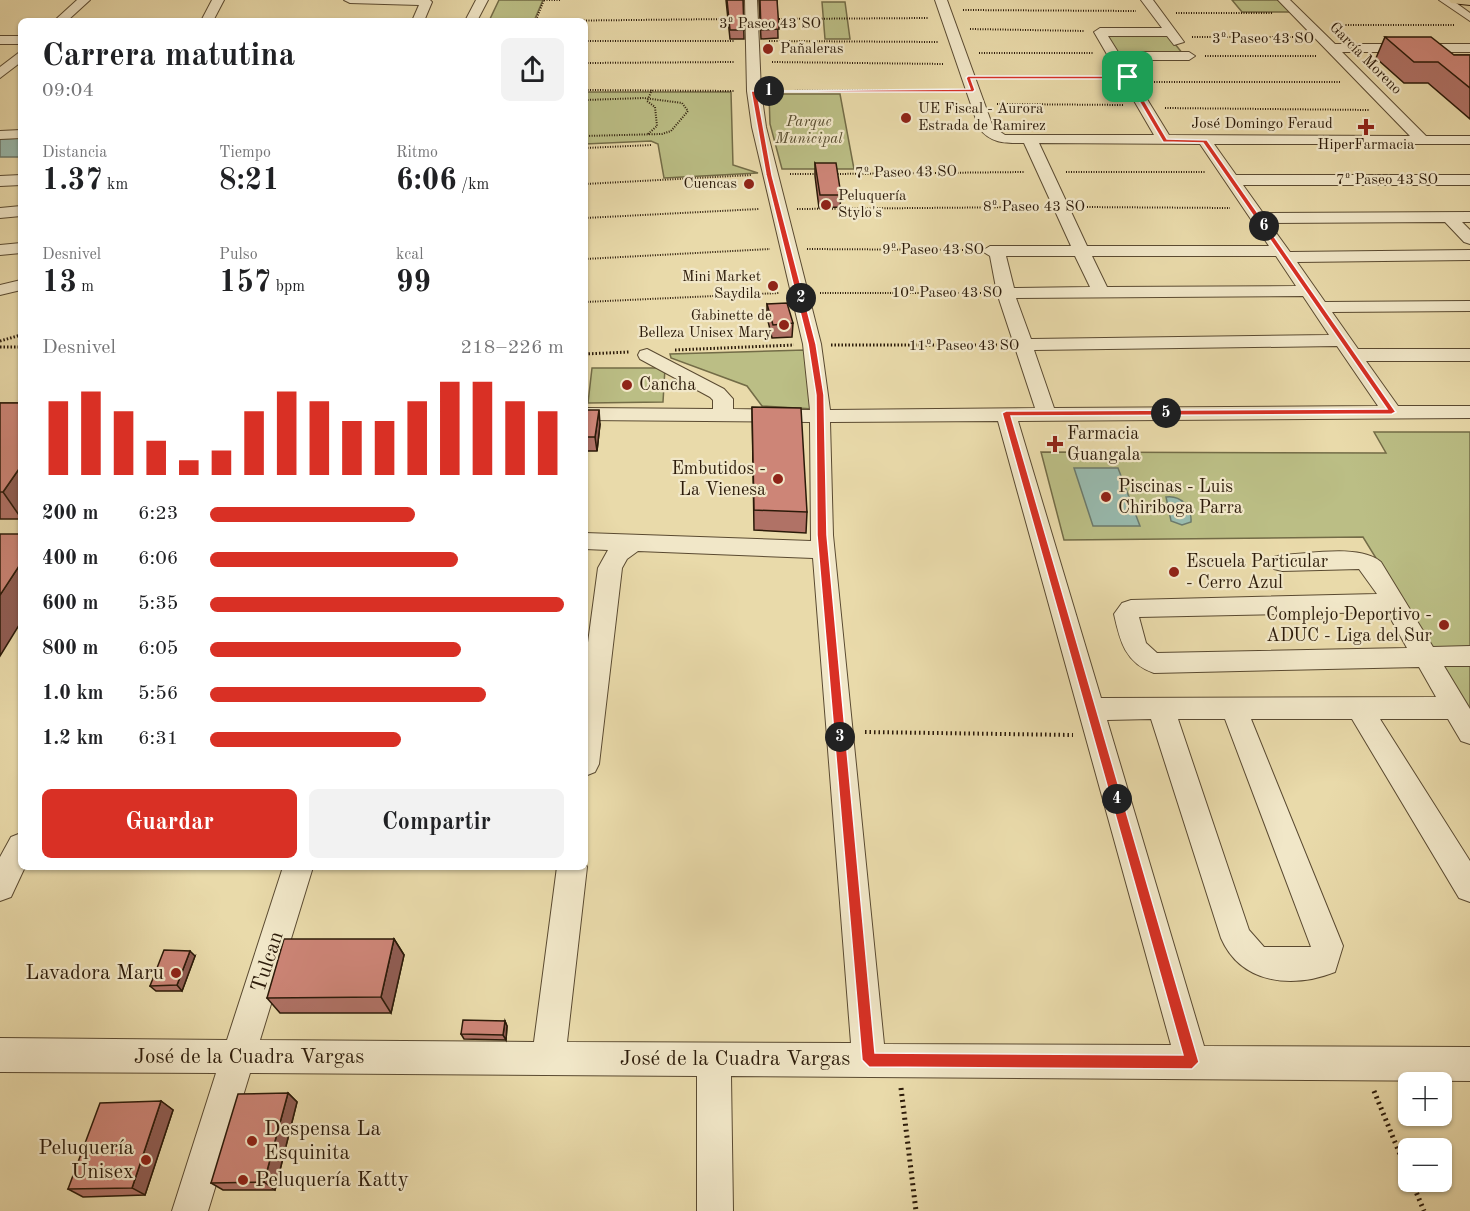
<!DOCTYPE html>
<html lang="es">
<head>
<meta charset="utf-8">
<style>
  body { margin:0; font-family:"Old Standard TT",serif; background:#f2f2f2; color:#202124; height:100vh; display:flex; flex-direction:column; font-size:22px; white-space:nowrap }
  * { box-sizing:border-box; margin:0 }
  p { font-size:20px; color:#757577 }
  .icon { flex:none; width:33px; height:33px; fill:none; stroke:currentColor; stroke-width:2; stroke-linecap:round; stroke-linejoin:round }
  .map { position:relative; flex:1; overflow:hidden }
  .drawer { position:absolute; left:18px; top:18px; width:570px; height:852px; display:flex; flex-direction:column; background:#fff; border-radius:9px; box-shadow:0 2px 4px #0004 }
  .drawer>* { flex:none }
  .buttons { position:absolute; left:1398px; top:1072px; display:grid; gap:12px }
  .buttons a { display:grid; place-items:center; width:54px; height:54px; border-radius:9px; background:#fff; box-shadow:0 2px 4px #0004; font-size:30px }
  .pin { position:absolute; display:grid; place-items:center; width:51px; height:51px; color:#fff; margin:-26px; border-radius:12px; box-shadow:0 3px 9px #0006 }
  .km { position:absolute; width:30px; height:30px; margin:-15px; border-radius:50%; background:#222; color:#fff; font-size:16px; line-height:30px; text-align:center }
  .round { display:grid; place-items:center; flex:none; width:63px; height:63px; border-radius:9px; background:#f2f2f2 }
  .headline { display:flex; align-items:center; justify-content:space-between; height:102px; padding:0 24px }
  h1 { font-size:33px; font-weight:600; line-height:45px }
  .stats { display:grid; grid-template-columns:repeat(3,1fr); gap:9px; height:102px; padding:6px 24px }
  .stats div { display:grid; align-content:center }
  .stats b { font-size:30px; font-weight:600 }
  .stats small { font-size:16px; font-weight:400 }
  .stats p { font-size:16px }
  .chart { height:168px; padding:12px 24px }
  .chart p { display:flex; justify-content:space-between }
  .chart svg { width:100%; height:108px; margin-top:6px; stroke:#d93025; stroke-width:6 }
  .action { display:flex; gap:12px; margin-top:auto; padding:12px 24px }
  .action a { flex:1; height:69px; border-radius:9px; background:#d93025; color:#fff; font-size:24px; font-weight:600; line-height:69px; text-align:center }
  .action a+a { background:#f2f2f2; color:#202124 }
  ul { padding:0 24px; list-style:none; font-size:20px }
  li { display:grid; grid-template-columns:96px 72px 1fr; align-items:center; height:45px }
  li i { height:15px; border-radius:8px; background:#d93025 }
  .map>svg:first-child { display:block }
  .green { fill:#bbbe85; stroke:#736c47; stroke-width:1.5 }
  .water { fill:#98baae; stroke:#6c7a6c; stroke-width:1.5 }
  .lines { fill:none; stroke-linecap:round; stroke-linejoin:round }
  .minor-casing { stroke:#5a4a31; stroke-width:2 }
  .major-casing { stroke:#2b1a09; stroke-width:2 }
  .path-far3 { stroke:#2b1a09; stroke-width:2; stroke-dasharray:1 1.5; stroke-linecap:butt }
  .path-far2 { stroke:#2b1a09; stroke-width:3; stroke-dasharray:1.5 2; stroke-linecap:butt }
  .path-far1 { stroke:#2b1a09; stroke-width:4; stroke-dasharray:1.5 3; stroke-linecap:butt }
  .path { stroke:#2b1a09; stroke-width:5; stroke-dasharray:2 4; stroke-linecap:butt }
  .minor { fill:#f1e7c8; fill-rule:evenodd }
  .major { fill:#e9daaa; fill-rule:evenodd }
  .wall { fill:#b07266; stroke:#2b1a09; stroke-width:1.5 }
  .shaded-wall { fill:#905d53; stroke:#2b1a09; stroke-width:1.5 }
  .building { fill:#cd8577; stroke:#2b1a09; stroke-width:1.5 }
  .route { fill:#d93025; stroke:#fff; stroke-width:1.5; fill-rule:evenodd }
  .poi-dot { fill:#8f2418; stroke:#f1e7c8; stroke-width:2 }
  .labels { text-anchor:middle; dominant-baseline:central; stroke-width:4.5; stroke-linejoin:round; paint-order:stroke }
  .far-street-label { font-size:15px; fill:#2b1a09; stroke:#f1e7c8 }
  .far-poi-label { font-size:15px; fill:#2b1a09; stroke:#f1e7c8; text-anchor:start }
  .far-park-label { font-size:15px; font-style:italic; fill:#564b2e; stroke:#f1e7c8 }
  .poi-label { font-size:18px; fill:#2b1a09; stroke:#f1e7c8; text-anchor:start }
  .near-street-label { font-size:21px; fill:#2b1a09; stroke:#f1e7c8 }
  .near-poi-label { font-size:21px; fill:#2b1a09; stroke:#f1e7c8; text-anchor:end }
</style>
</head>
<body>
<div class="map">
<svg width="1470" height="1211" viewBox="0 0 1470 1211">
  <rect width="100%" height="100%" fill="#e9daaa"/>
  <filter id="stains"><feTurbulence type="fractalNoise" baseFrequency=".00333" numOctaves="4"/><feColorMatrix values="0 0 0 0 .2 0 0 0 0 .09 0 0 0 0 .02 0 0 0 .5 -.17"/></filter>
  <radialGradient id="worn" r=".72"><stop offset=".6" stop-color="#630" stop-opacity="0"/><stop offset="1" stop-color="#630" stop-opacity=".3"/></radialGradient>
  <path class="green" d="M499 0H543L534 21H489Z
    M1232 0H1279L1290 12H1242Z
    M822 2H845L850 39H825Z
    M1105 34H1167L1183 54H1118Z
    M585 92H731L733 165 758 173 664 178 658 144 651 141 585 144Z
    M769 94H840L854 169H782L770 124Z
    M805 350 814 409 762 406 747 386 671 358 670 354Z
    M592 368H665L663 402 588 403Z
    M1374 432H1470V711L1363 537 1064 540 1041 452 1386 453Z"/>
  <path class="water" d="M21 138V157H0V139Z
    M1074 468H1118L1140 526H1093Z
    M1166 497C1181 495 1192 507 1191 522L1182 525 1171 521Z"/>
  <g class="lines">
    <defs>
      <path id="minor" d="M77 0H90L67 21H54Z
        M212 0H224L213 21H201Z
        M344 0H430L432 2 424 21H412L419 5 350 3Z
        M476 0H488L477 21H465Z
        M745 0H757L761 91 766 127 821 344 830 410 1035 408 997 293 990 256 982 251 990 246H1071L1024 143C1006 143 991 144 979 128L935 0H947L993 127 1005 135H1154L1094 32 1100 28H1162L1141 0H1153L1184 42 1174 45 1167 36H1108L1118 52H1189L1195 56 1189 60H1123L1169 135 1410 136 1278 0H1290L1335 44H1470V52H1342L1426 136H1470V144H1214L1236 175H1470V185H1243L1263 213 1470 212V222H1462L1470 230V244L1464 242 1445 222 1269 223 1290 252 1470 250V260L1297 262 1325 302 1470 301V311L1332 312 1358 349H1470V361H1366L1398 406H1470V418L1018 421 1101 698 1436 697 1419 667 1154 673C1125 663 1120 641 1114 614L1122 603 1131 600 1377 594 1359 569 1282 571 1274 569 1270 563 1274 557 1282 555C1309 554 1360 544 1381 562L1433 647 1470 646V666H1444L1470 709V744L1461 741 1448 719H1380L1470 861V902L1459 898 1352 719H1251L1343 946 1335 972C1292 989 1241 984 1221 938L1151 719 1107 720 1204 1046 1470 1047V1081L731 1076 733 1211H697V1076L250 1073 208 1211H172L216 1073 0 1072V1038L227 1040 283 867H313L260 1040 534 1042 557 867H585V863L587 867 567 1042 851 1043 813 558 638 551 627 559 622 568 599 764 595 772 585 776V665L598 568 608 550 585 549V533L811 541 810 422 585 420V408L713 409V400L710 397 640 359 638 355 640 351 647 349 724 389 733 399V409L810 410 803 344 752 127 747 91ZM1039 143 1200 144 1269 246H1087ZM1006 256H1075L1090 287 1014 288ZM1092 256H1276L1296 286 1107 287ZM1303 296 1329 335 1031 339 1016 298ZM1337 346 1378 406 1054 408 1034 350ZM998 421 1171 1045 884 1044 833 535 830 422ZM1387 612 1407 648 1157 653 1146 643 1139 617ZM1178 719H1225L1311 947H1264L1249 930Z
        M1439 0H1452L1470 13V21Z
        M0 36H21V44H0Z
        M21 51V62L0 78V67Z
        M21 130V138L0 139V131Z
        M21 175V185L0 186V176Z
        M21 206V216L0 218V208Z
        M21 243V253L0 255V245Z
        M21 280V290L0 295V285Z
        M21 833V867H25L11 897 0 901V857L11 837Z"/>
      <path id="major" d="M1449 0H1470V5L1451 3Z"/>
    </defs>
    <use href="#minor" class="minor-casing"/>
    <use href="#major" class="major-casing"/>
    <path class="path-far3" d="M544 0H561
      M963 10 1136 11
      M1176 13H1273
      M774 19 929 18
      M536 20 544 0
      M536 21 731 19
      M1333 25H1455
      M970 29 1085 31
      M1192 37H1298
      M585 41H734
      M769 41 938 42
      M979 53H1094
      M1205 56H1317
      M772 62 944 64
      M585 63 734 62
      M987 78 1109 77
      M1149 82H1340
      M585 90 735 91
      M772 91 954 90
      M585 100 644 98 682 103 688 111 671 131 662 134 585 136
      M997 104 1124 105
      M1165 108 1370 110
      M648 134 657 126 655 107 647 101 652 90
      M585 148 652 145
      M1066 172H1205
      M790 174H818
      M835 174 1025 172
      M585 184 752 175
      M1082 207 1230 208
      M797 209 1041 207
      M585 218 759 209
      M807 249 971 250
      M585 259 770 249
      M820 293H986
      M585 302 779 293"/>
    <path class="path-far2" d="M0 341 21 335
      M831 345H1003
      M0 347H21
      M675 350 794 345
      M585 354 629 352"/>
    <path class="path-far1" d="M865 732 1073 735"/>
    <path class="path" d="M901 1088 916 1211
      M1374 1091 1408 1174
      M1412 1182 1424 1211"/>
    <use href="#minor" class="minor"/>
    <use href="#major" class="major"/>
  </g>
  <path class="wall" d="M726 0H743L744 39H730Z
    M759 0H777L778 38 761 39Z
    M1385 37 1454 55H1470V119L1428 83H1404L1376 58Z
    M815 163 841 195 840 207 819 208 815 176Z
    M767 304 793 323 792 337 772 338 767 317Z
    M0 403H21V519H0Z
    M752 407 807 512 806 533 754 530Z
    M585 410 600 424 597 451H585Z
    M394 939 404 955 391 1013H280L267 998Z
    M195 956 182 991H156L150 986Z
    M505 1021 507 1026 506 1040 464 1039 461 1034Z
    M288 1093 297 1102 275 1190H223L211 1183Z
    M161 1101 173 1110 145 1195 83 1197 68 1189Z"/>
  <path class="shaded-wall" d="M599 410 600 424 597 451 595 437Z
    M21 466V518L3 492Z
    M21 563V622L0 656V595Z
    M394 939 404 955 391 1013 381 997Z
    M190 951 195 956 182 991 177 985Z
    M505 1021 507 1026 506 1040 503 1035Z
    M288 1093 297 1102 275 1190 264 1182Z
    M161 1101 173 1110 145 1195 132 1188Z"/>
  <path class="building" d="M727 0H743L744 30H730Z
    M760 0H777L779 29 761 30Z
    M1385 37H1431L1454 55H1470V88L1438 62H1414Z
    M815 163H836L841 195H820Z
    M787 303 793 323 773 325 767 304Z
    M0 403H21V466L3 492H0Z
    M752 407 801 408 807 512 754 510Z
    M585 410H599L595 437H585Z
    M0 534H21V563L0 595Z
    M284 939H394L381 997 267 998Z
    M164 950 190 951 177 985 150 986Z
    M463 1020 505 1021 503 1035 461 1034Z
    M288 1093 264 1182 211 1183 238 1094Z
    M161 1101 132 1188 68 1189 100 1103Z"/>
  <path class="route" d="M968 76H1130L1167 139 1207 140 1396 412 1392 414 1011 416 1199 1062 1192 1069 869 1067 862 1060 817 535 816 395 808 344 766 175 751 91 970 89 966 78ZM971 79H1126L1163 142 1203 143 1387 409 1006 411 1002 413 1183 1055 875 1053 827 535 824 395 816 344 772 175 757 92H973L975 90Z"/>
  <g class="poi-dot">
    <circle cx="768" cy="49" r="6"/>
    <circle cx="906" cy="118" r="6"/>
    <path d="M1363 118h6v6h6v6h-6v6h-6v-6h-6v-6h6z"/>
    <circle cx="749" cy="184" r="6"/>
    <circle cx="826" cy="205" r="6"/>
    <circle cx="773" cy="286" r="6"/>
    <circle cx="784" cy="325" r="6"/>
    <circle cx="627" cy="385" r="6"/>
    <path d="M1052 435h6v6h6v6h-6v6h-6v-6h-6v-6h6z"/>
    <circle cx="778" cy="479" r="6"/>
    <circle cx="1106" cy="497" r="6"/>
    <circle cx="1174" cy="572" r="6"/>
    <circle cx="1444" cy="625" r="6"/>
    <circle cx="176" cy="973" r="6"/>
    <circle cx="252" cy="1141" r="6"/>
    <circle cx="146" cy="1160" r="6"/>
    <circle cx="243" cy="1180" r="6"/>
  </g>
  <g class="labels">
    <g class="far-street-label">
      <text x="770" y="24">3º Paseo 43 SO</text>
      <text x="1263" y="39">3º Paseo 43 SO</text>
      <text transform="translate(1365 59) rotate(45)">García Moreno</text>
      <text x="1262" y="124">José Domingo Feraud</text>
      <text transform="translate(906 173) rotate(-1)">7º Paseo 43 SO</text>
      <text x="1387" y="180">7º Paseo 43 SO</text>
      <text x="1034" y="207">8º Paseo 43 SO</text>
      <text x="933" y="250">9º Paseo 43 SO</text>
      <text x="947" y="293">10º Paseo 43 SO</text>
      <text x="964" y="346">11º Paseo 43 SO</text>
    </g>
    <g class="far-poi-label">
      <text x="780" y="49">Pañaleras</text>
      <text x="918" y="109">UE Fiscal - Aurora<tspan x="918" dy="17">Estrada de Ramirez</tspan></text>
      <text x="1366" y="145" text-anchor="middle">HiperFarmacia</text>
      <text x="737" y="184" text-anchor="end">Cuencas</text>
      <text x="838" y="196">Peluquería<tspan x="838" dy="17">Stylo's</tspan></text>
      <text x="761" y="277" text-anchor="end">Mini Market<tspan x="761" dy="17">Saydila</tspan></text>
      <text x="772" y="316" text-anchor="end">Gabinette de<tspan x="772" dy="17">Belleza Unisex Mary</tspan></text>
    </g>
    <g class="far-park-label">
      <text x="809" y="122">Parque<tspan x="809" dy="17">Municipal</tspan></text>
    </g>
    <g class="poi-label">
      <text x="639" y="385">Cancha</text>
      <text x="1067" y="434">Farmacia<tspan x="1067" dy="21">Guangala</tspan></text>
      <text x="766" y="469" text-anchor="end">Embutidos -<tspan x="766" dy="21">La Vienesa</tspan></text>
      <text x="1118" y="487">Piscinas - Luis<tspan x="1118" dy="21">Chiriboga Parra</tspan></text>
      <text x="1186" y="562">Escuela Particular<tspan x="1186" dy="21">- Cerro Azul</tspan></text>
      <text x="1432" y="615" text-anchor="end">Complejo Deportivo -<tspan x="1432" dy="21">ADUC - Liga del Sur</tspan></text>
    </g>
    <g class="near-street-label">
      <text transform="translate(268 962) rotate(-72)">Tulcan</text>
      <text x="249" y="1057">José de la Cuadra Vargas</text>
      <text x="735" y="1059">José de la Cuadra Vargas</text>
    </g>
    <g class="near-poi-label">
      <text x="164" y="973">Lavadora Maru</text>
      <text x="264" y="1129" text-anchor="start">Despensa La<tspan x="264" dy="24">Esquinita</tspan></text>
      <text x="134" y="1148">Peluquería<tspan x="134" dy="24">Unisex</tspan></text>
      <text x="255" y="1180" text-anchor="start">Peluquería Katty</text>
    </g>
  </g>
  <rect width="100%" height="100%" filter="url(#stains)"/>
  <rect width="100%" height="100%" fill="url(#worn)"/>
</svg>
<div class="buttons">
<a>+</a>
<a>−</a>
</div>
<div class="pin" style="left:1128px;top:77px;background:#1e9e55"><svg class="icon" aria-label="arrive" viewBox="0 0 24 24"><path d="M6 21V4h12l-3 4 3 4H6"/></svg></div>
<b class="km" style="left:769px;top:91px">1</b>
<b class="km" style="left:801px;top:298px">2</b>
<b class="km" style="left:840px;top:737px">3</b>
<b class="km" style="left:1117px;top:799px">4</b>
<b class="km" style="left:1166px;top:413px">5</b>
<b class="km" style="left:1264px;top:226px">6</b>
<section class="drawer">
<div class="headline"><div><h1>Carrera matutina</h1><p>09:04</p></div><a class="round"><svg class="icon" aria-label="share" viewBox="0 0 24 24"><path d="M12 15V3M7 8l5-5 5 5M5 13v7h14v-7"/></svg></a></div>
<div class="stats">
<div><p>Distancia</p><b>1.37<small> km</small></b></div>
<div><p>Tiempo</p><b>8:21</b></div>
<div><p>Ritmo</p><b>6:06<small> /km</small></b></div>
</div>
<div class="stats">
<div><p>Desnivel</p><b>13<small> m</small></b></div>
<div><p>Pulso</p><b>157<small> bpm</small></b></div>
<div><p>kcal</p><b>99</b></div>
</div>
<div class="chart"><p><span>Desnivel</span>218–226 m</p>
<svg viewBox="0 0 160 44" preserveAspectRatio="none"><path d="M5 44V14M15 44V10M25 44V18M35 44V30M45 44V38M55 44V34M65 44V18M75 44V10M85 44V14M95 44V22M105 44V22M115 44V14M125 44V6M135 44V6M145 44V14M155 44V18"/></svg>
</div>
<ul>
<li><b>200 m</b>6:23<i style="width:58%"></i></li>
<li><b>400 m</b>6:06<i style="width:70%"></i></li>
<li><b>600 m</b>5:35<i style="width:100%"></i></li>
<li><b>800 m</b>6:05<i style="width:71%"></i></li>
<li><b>1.0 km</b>5:56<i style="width:78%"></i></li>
<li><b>1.2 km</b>6:31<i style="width:54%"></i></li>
</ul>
<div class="action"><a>Guardar</a><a>Compartir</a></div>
</section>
</div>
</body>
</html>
